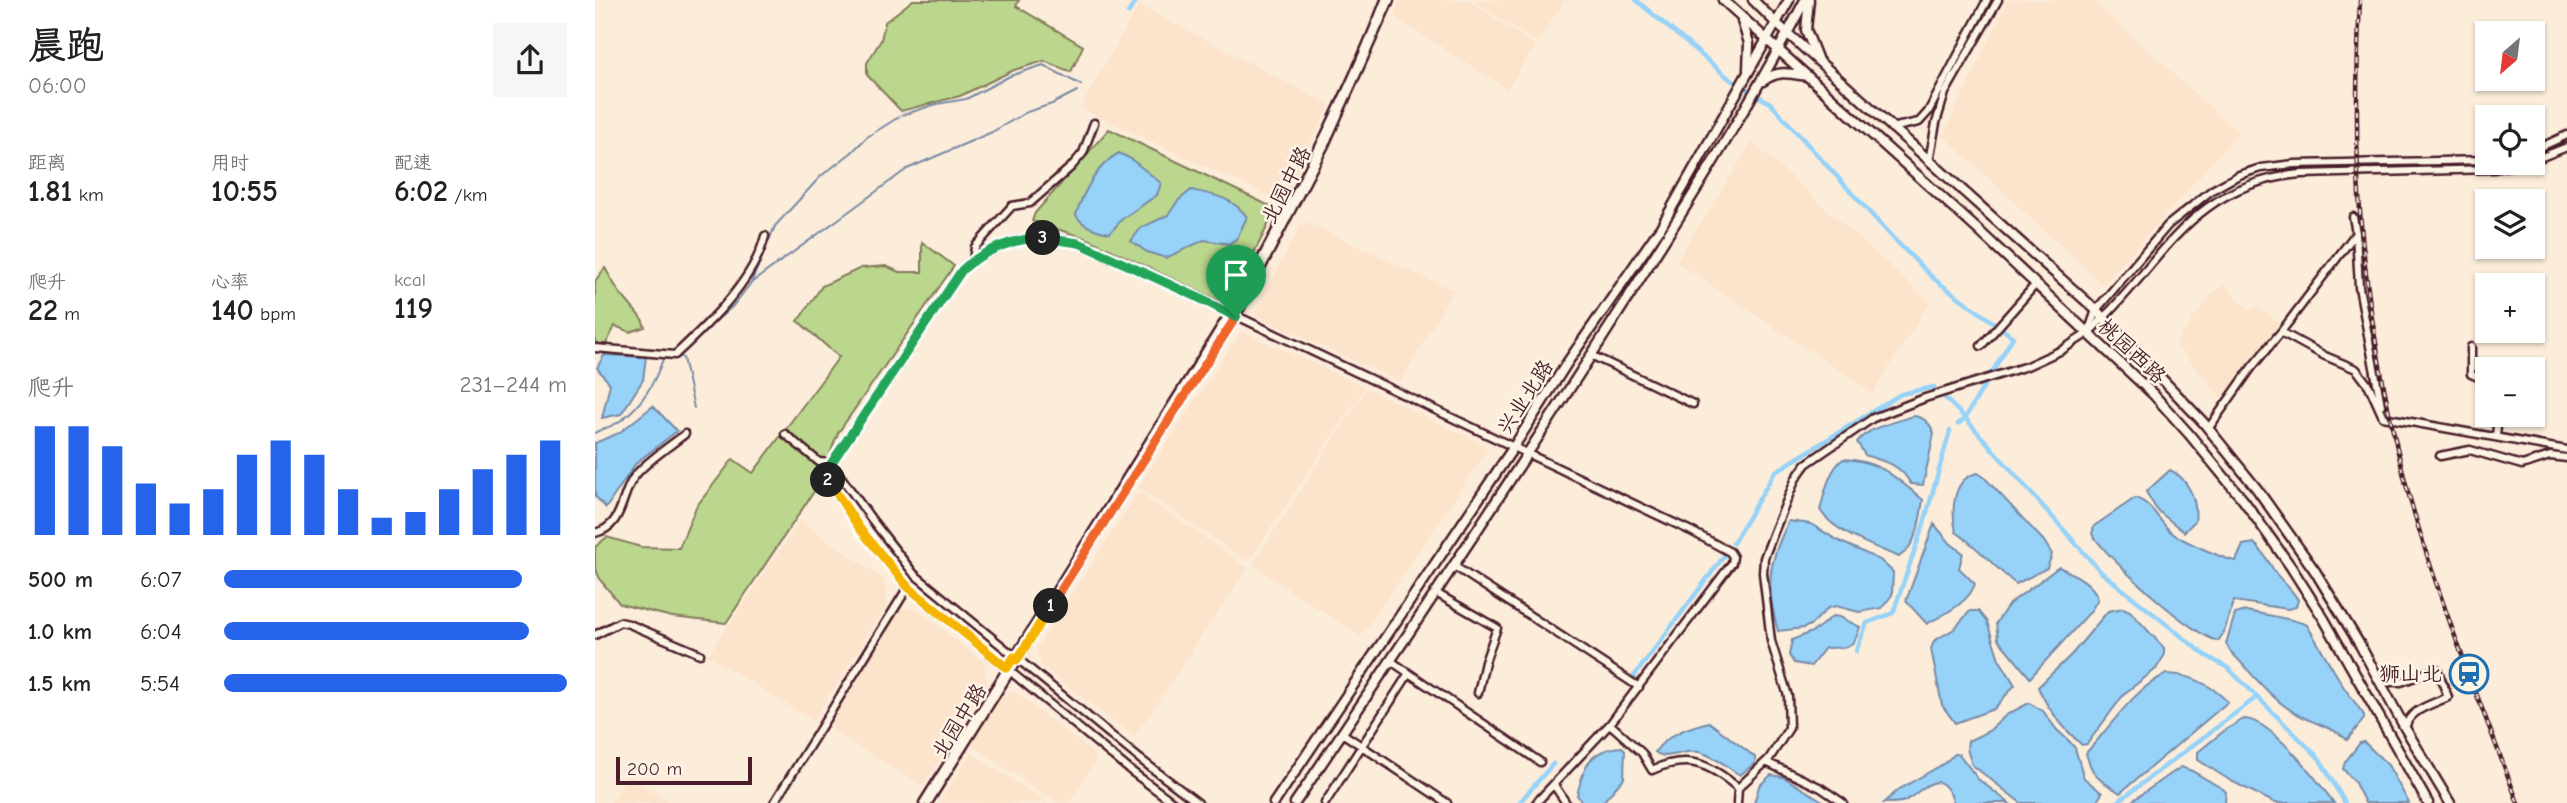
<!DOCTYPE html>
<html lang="zh">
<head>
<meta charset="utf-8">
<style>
  body { margin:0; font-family:"Comic Neue","LXGW WenKai TC",sans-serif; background:#f6f6f6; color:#222; height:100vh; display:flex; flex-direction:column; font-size:26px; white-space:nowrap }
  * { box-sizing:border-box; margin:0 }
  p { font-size:23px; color:#767676 }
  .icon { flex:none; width:38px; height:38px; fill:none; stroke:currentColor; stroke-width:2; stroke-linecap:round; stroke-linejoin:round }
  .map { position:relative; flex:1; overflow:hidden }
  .drawer { display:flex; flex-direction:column; background:#fff; width:595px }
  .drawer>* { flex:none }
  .needle { width:46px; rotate:208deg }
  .fabs { position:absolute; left:1880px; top:21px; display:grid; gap:14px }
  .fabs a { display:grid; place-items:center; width:70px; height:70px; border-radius:0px; background:#fff; box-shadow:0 2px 5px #0004; font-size:35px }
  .scale { position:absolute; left:21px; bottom:18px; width:136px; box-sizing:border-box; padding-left:7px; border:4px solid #4a1f2b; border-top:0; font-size:19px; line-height:24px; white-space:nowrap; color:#4a1f2b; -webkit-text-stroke:5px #fcf5e5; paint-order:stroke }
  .pin { position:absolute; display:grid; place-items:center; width:60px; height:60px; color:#fff; margin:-72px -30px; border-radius:50% 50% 50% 0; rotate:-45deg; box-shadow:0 0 7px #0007 }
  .pin .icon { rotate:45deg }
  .km { position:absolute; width:35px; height:35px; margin:-18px; border-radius:50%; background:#222; color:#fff; font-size:19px; line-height:35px; text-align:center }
  .round { display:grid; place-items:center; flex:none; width:74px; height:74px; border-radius:0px; background:#f6f6f6 }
  .summary { display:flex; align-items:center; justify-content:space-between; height:119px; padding:0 28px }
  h1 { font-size:38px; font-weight:800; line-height:52px }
  .figures { display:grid; grid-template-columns:repeat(3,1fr); gap:10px; height:119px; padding:7px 28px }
  .figures div { display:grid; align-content:center }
  .figures b { font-size:30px; font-weight:800 }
  .figures small { font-size:19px; font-weight:400 }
  .figures p { font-size:19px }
  .chart { height:196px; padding:14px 28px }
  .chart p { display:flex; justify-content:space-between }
  .chart svg { width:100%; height:126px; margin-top:7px; stroke:#2563eb; stroke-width:6 }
  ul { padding:0 28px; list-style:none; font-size:23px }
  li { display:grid; grid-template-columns:112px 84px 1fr; align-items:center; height:52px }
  li i { height:18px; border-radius:9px; background:#2563eb }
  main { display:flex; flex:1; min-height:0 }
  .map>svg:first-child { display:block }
  .built { fill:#fce3cc }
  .green { fill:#bbd68d; stroke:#827a5c; stroke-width:2 }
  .water { fill:#97d2f8; stroke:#788aa6; stroke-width:2 }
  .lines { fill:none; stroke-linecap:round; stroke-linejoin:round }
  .stream { stroke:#788aa6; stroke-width:2 }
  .canal { stroke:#97d2f8; stroke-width:4.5 }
  .minor-casing { stroke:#4a1f2b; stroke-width:11 }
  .major-casing { stroke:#4a1f2b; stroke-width:13 }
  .minor { stroke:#fcf5e5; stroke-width:6 }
  .major { stroke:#fcf5e5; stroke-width:8 }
  .rail-casing { stroke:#4a1f2b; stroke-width:4.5 }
  .rail { stroke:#fcf5e5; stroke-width:2; stroke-dasharray:5; stroke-linecap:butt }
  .split-1-casing { stroke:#fff; stroke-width:14 }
  .split-2-casing { stroke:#fff; stroke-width:14 }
  .split-3-casing { stroke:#fff; stroke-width:14 }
  .split-4-casing { stroke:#fff; stroke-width:14 }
  .split-1 { stroke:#f0652b; stroke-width:9 }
  .split-2 { stroke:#f5b400; stroke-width:9 }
  .split-3 { stroke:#22a559; stroke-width:9 }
  .split-4 { stroke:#22a559; stroke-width:9 }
  .labels { text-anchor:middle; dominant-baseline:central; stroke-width:5; stroke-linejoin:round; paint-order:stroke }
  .street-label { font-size:21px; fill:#4a1f2b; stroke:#fcf5e5 }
  .poi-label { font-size:21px; fill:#4a1f2b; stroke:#fcf5e5; text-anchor:end }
</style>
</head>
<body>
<main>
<section class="drawer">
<div class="summary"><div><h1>晨跑</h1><p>06:00</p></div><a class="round"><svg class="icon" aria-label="share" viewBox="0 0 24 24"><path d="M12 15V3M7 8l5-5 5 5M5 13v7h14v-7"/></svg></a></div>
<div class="figures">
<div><p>距离</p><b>1.81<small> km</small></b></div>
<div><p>用时</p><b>10:55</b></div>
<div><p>配速</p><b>6:02<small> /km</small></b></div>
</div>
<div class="figures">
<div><p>爬升</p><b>22<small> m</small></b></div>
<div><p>心率</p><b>140<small> bpm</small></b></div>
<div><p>kcal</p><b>119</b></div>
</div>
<div class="chart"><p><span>爬升</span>231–244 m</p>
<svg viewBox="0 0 160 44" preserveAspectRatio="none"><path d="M5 44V6M15 44V6M25 44V13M35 44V26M45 44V33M55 44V28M65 44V16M75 44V11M85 44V16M95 44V28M105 44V38M115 44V36M125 44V28M135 44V21M145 44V16M155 44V11"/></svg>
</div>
<ul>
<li><b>500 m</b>6:07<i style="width:87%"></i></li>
<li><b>1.0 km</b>6:04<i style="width:89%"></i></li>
<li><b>1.5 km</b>5:54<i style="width:100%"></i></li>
</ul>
</section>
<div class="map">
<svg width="1972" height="803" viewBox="0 0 1972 803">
  <rect width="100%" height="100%" fill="#fcedda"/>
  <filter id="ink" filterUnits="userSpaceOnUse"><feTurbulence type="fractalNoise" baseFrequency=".0143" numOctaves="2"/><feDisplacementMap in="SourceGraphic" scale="14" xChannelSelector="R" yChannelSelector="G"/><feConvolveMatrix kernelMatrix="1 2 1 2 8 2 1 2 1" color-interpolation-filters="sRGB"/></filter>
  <g filter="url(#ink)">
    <path class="built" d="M804 0H873L941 46 912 89 800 17Z
      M877 0H970L942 43Z
      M1413 0H1498L1643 133 1508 285 1348 136Z
      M544 5 735 105 687 202 485 108Z
      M1157 142 1335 302 1278 393 1081 262Z
      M708 221 858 290 806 382 659 315Z
      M1628 283 1655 311 1662 307 1685 323 1627 398 1580 344 1613 298Z
      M646 331 770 387 653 562 543 487Z
      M772 388 894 448 766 637 657 565Z
      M543 492 653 568 539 737 447 667 442 648Z
      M205 521 289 579 292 605 218 721 113 655Z
      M306 608 322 609 389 662 392 684 328 786 231 727Z
      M419 691 503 757 474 803H463L376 745 404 698Z
      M376 753 453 803H344Z
      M33 775 76 803H16Z"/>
    <path class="green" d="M318 0H424L421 6 488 46 476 72 449 61 419 70 365 96 306 111 272 75V63L286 40 290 22Z
      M514 129 681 209 633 305 493 239 437 221 440 213Z
      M327 242 359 266 243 433 222 487 131 623 77 617 25 604 6 581 0 568V547L12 537 46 547 84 548 101 507 138 459 158 473 244 357 203 321 227 286 266 268 291 266 304 272H327Z
      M10 268 24 292 47 319 50 327 35 332 20 326 10 346 0 342V281Z"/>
    <path class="water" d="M524 153 536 159 566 183 562 195 527 219 515 233C503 231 487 226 481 215 488 192 502 165 524 153Z
      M596 190C619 195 637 197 652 217L642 238 634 244 609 240 571 258 552 252 536 241 546 228 573 215 583 201Z
      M9 355 51 357 48 380 26 414 7 418 15 384 2 368Z
      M58 406 82 431 41 463 11 508 0 496V443L24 433Z
      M1318 416C1329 417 1336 424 1339 434L1328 485 1316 484C1304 463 1292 463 1270 455L1262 442C1273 427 1301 422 1318 416Z
      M1248 459C1286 461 1300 477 1328 500 1325 521 1322 545 1304 557 1280 547 1238 532 1225 510 1230 493 1233 471 1248 459Z
      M1575 470C1593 478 1603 501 1600 521L1589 532 1562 510 1551 492Z
      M1383 473 1389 477 1449 541 1457 554 1452 568 1421 584C1400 568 1383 547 1361 532 1356 511 1357 478 1383 473Z
      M1540 498C1556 502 1564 521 1576 532 1582 538 1633 561 1641 561L1648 545 1659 543C1668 551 1673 561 1680 572 1687 582 1697 589 1703 600L1701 607 1693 609 1639 601 1629 632 1623 641C1595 634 1513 559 1497 534L1499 526Z
      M1194 521 1216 524 1242 540 1285 560 1298 572 1297 595 1287 608 1264 612 1241 606 1233 608 1217 624 1209 628 1183 631C1170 586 1173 562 1194 521Z
      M1339 524 1355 543 1368 553 1364 568 1380 584C1373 604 1349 614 1332 624L1311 601Z
      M1464 567C1478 574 1498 582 1503 599L1495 612 1435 678 1403 639 1401 623 1414 604Z
      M1528 608 1535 611 1569 648V656L1561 669 1530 693 1492 744 1487 745C1468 728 1453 710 1443 687L1477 654 1513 611Z
      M1375 611H1383L1392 622 1404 659 1420 685 1399 709 1360 723 1347 705 1336 649 1339 641 1359 629Z
      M1651 611C1665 614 1701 619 1712 625L1748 686 1769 715V719L1752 740C1740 727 1711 722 1694 709 1672 694 1654 670 1635 651L1631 644 1640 614Z
      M1238 616 1245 617 1265 627C1258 651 1252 647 1230 648L1216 666 1199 663 1194 655 1197 640 1219 631Z
      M1571 674C1596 674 1615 684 1633 702L1525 793C1504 779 1498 779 1491 753 1517 726 1536 691 1571 674Z
      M1434 703 1448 711 1462 730 1474 741 1480 748 1489 778 1507 793 1501 803H1426L1377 765 1372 749 1373 741 1394 731 1411 715Z
      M1649 719C1676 719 1723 781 1739 803H1680L1636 781 1603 760V752L1630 730Z
      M1114 722 1160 757V763L1145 775C1132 767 1120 756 1104 752 1089 748 1073 762 1060 752 1072 734 1094 727 1114 722Z
      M1769 742 1793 765 1814 803H1770L1759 781 1748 769 1750 762 1765 743Z
      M1027 747 1030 750 1029 778 1007 803H987L982 795C989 767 994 749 1027 747Z
      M1360 754H1364L1383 779 1414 803H1359C1346 765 1331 788 1310 801 1305 803 1295 803 1289 803L1303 790 1348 764Z
      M1586 767 1597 771 1628 789 1631 792 1630 803H1534Z
      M1176 775 1188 777 1231 803H1159L1164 786Z"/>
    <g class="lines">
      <path class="stream" d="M156 283 180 226 226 176 256 153 272 137 307 115 342 104 371 99 415 76 448 65 486 85
        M103 337 138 306 156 283 312 169 397 132 432 112 457 104 482 91
        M91 349 85 356 88 358 99 408
        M0 433C8 428 17 427 25 421 47 405 59 384 68 359L73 358"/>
      <path class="canal" d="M1041 0 1136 80 1175 103 1297 237 1339 279 1418 337 1370 418 1506 572 1610 655 1633 668 1724 758 1750 803
        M533 13 542 0
        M1348 396 1370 418 1363 424
        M1138 543 1180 472 1306 394 1339 387
        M1261 651 1272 623 1298 613 1329 523 1355 431
        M1037 679 1129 556
        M924 803 958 764
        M1521 803 1662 697"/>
      <defs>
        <path id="minor" d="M1296 128 1324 122 1333 112 1392 0
          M1937 151 1972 135
          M1892 160 1699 164 1666 168 1644 175 1617 190 1573 225 1501 310 1493 333C1568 265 1592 184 1706 174L1898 169 1931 163
          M1334 161 1341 123 1350 93 1403 0
          M1937 161 1972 147
          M1761 233 1764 287 1786 405
          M378 260 380 247 417 206 435 203 476 167 488 153 499 123
          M1686 332 1761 233 1758 217
          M1386 346 1441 284
          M1876 347V374L1883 377 1892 389
          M0 348 80 355C113 324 159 281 170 236
          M996 355 1098 404
          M1613 429 1657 367 1686 332 1730 356 1761 369 1774 386 1788 417 1972 450
          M190 434 224 462 236 463 277 520 319 574 545 759 603 803
          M1901 437 1903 415
          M1845 456 1875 450 1927 465 1955 456 1972 458
          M0 533C29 526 25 496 39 477 50 462 75 446 90 434
          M859 566 1044 687
          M841 593 902 628 890 662 883 693
          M0 635 25 622 34 624 105 654
          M796 661 945 762
          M1785 682H1806L1842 669 1853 697C1836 705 1815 709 1810 728
          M1015 724 1047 753 1057 770C1093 754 1114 763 1143 788L1142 803
          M747 733 852 803
          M1171 762 1226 788 1248 803
          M959 785 971 803
          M1143 788 1174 759 1194 728 1193 696 1176 641 1168 573 1169 558 1179 532 1201 478 1211 464 1278 418 1330 398 1432 366 1467 350 1493 333
          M179 803 313 587
          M328 803 655 280C703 189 753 96 790 0
          M333 803 578 412 641 317 730 145 795 0
          M579 803 536 771 313 587 265 529 229 474 367 270 378 260 408 245 424 240 463 239 484 243 602 297 1096 531 1135 552 1138 557 1137 563 1015 724 941 803
          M730 803 814 673"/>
        <path id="major" d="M1128 0 1382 229 1558 394 1594 434 1649 501 1696 567 1729 619 1833 803
          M1158 0 1181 23 1501 310 1608 422 1662 489 1720 571 1765 645 1810 728 1855 803
          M1214 0 1211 30 1222 58
          M1147 21 1154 43 1153 70
          M1168 81C1183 70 1194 73 1211 76
          M679 803 918 448 972 363 1066 227 1194 0
          M700 803C803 650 906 496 1006 340 1077 229 1149 117 1210 0"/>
      </defs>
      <use href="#minor" class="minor-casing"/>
      <use href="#major" class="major-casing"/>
      <use href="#minor" class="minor"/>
      <use href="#major" class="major"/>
      <defs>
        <path id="rail" d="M1765 0C1762 58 1761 117 1763 175 1767 276 1786 390 1812 488 1841 595 1884 699 1923 803"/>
      </defs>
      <use href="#rail" class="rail-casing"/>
      <use href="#rail" class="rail"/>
    </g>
  </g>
  <g class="lines" filter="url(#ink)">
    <defs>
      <path id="split-1" d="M456 606 579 412 641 317"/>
      <path id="split-2" d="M233 480 265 529 313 587 412 668 419 657 422 660 456 606"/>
      <path id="split-3" d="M233 480 229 474 367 270C389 250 418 238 448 238"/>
      <path id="split-4" d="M448 238 484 243 602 297 641 317"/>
    </defs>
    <use href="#split-1" class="split-1-casing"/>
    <use href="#split-2" class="split-2-casing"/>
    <use href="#split-3" class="split-3-casing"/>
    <use href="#split-4" class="split-4-casing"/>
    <use href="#split-1" class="split-1"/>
    <use href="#split-2" class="split-2"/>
    <use href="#split-3" class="split-3"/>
    <use href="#split-4" class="split-4"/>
  </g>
  <defs>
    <symbol id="station-ring" viewBox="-11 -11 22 22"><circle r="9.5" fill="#fcf5e5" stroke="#1f6fb2" stroke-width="1.5"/><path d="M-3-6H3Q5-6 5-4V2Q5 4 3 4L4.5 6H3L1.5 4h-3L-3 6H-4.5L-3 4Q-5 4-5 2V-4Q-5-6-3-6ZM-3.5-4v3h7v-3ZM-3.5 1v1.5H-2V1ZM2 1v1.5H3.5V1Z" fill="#1f6fb2"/></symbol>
  </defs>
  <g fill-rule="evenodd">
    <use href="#station-ring" x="1852" y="652" width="44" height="44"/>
  </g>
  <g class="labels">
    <g class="street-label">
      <text transform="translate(691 185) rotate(-63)">北园中路</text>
      <text transform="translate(1537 351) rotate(43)">桃园西路</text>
      <text transform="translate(930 397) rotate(-57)">兴业北路</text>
      <text transform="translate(364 721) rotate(-58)">北园中路</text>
    </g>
    <g class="poi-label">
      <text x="1847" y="674">狮山北</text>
    </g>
  </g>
</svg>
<div class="fabs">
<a><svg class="needle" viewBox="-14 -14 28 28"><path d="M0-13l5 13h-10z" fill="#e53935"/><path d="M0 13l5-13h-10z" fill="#767676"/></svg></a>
<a><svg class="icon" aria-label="locate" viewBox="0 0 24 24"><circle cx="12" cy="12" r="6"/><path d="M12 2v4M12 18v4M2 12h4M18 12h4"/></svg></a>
<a><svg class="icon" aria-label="layers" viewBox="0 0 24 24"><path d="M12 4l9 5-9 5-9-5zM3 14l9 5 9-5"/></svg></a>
<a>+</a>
<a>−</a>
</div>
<div class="scale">200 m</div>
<div class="pin" style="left:641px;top:317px;background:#1e9e55"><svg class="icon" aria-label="arrive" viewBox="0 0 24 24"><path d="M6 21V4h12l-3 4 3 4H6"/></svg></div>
<b class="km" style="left:456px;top:606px">1</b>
<b class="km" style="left:233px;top:480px">2</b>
<b class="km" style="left:448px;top:238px">3</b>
</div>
</main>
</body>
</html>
